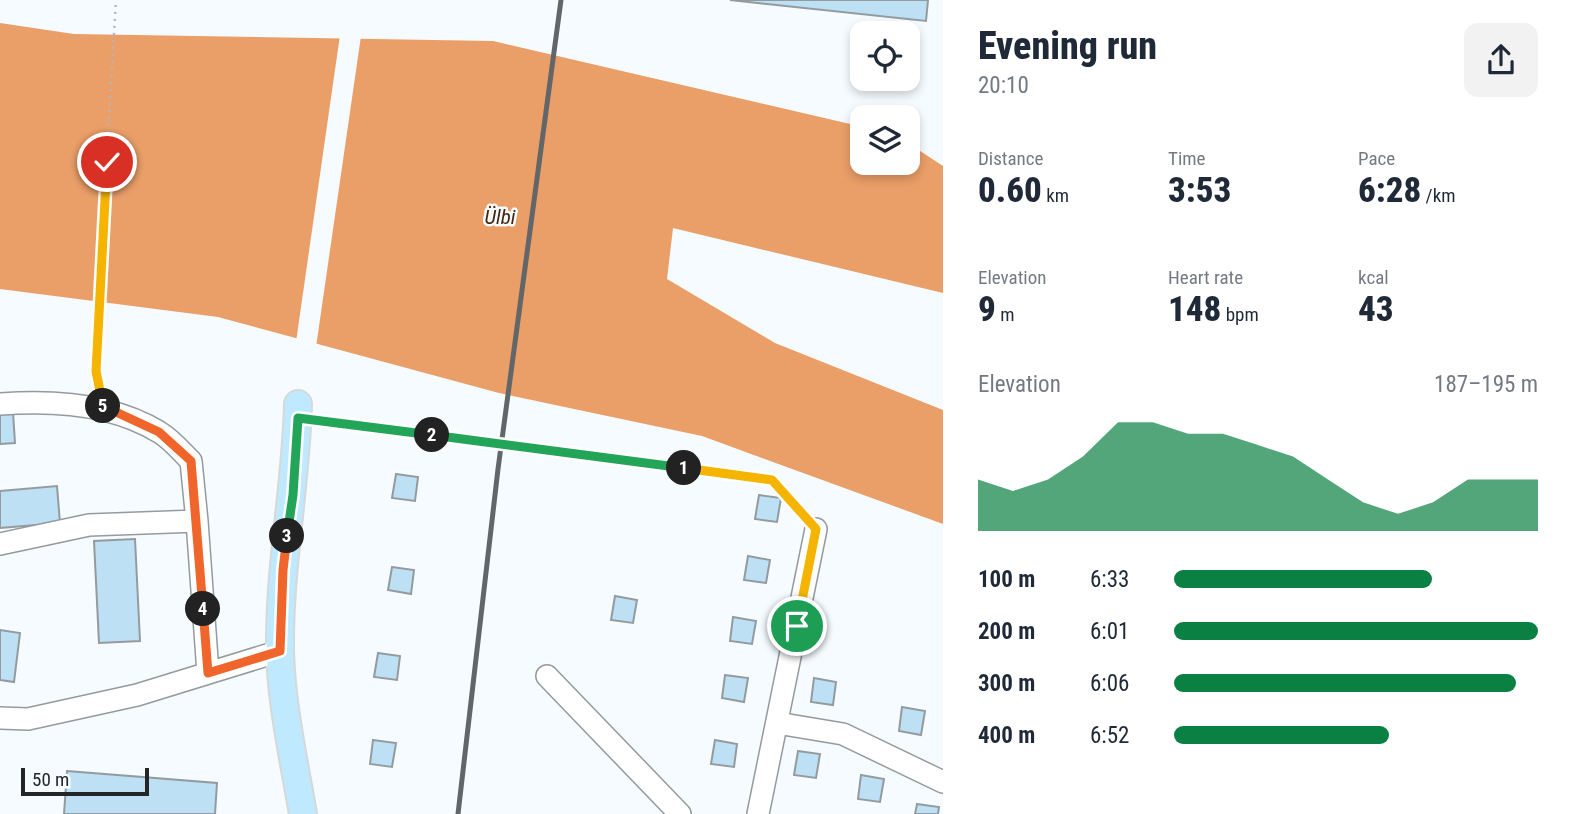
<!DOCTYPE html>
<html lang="en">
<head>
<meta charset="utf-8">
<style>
  body { margin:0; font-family:"Roboto Condensed",sans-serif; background:#f2f2f3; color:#1f2937; height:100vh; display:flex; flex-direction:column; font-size:26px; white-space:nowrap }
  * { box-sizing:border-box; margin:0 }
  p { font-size:23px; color:#747a83 }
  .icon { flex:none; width:38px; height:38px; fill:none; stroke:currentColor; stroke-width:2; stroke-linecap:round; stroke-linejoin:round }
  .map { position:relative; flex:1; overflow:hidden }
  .side { display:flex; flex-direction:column; background:#fff; width:630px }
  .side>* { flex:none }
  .controls { position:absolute; left:850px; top:21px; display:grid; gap:14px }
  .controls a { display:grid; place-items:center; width:70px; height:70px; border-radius:14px; background:#fff; box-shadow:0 4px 10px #0003; font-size:35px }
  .scale { position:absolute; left:21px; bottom:18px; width:128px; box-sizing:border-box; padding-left:7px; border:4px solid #232527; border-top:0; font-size:19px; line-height:24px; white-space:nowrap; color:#232527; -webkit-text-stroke:5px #f5fbfe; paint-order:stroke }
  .pin { position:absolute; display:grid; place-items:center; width:60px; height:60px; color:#fff; margin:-30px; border:4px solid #fff; border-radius:50%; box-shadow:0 2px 7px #0007 }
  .km { position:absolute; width:35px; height:35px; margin:-18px; border-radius:50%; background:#222; color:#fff; font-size:19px; line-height:35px; text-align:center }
  .round { display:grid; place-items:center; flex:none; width:74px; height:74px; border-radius:14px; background:#f2f2f3 }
  .summary { display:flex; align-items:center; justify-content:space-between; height:119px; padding:0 35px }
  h1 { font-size:38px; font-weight:800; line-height:52px }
  .figures { display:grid; grid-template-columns:repeat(3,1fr); gap:10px; height:119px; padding:7px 35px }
  .figures div { display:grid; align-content:center }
  .figures b { font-size:35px; font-weight:800 }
  .figures small { font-size:19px; font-weight:400 }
  .figures p { font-size:19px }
  .chart { height:196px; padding:14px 35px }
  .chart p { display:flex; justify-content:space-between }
  .chart svg { width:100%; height:126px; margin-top:7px; fill:#0b8043; opacity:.7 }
  ul { padding:0 35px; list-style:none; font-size:23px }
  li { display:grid; grid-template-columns:112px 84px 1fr; align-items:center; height:52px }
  li i { height:18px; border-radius:9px; background:#0b8043 }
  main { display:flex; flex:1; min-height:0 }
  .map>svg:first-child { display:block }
  .water { fill:#ea9e68 }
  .pier { fill:#f5fbfe }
  .building { fill:#bde0f4; stroke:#949b9f; stroke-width:2 }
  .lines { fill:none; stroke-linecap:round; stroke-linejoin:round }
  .minor-casing { stroke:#949b9f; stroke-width:24 }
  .major-casing { stroke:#d7d8d8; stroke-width:30 }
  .path { stroke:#b3b8bb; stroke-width:2.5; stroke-dasharray:2 5; stroke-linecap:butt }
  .minor { stroke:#fff; stroke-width:21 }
  .major { stroke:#bfe9ff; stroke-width:26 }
  .rail { stroke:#636669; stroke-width:5 }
  .split-1-casing { stroke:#fff; stroke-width:14 }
  .split-2-casing { stroke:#fff; stroke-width:14 }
  .split-3-casing { stroke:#fff; stroke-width:14 }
  .split-4-casing { stroke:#fff; stroke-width:14 }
  .split-5-casing { stroke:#fff; stroke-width:14 }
  .split-6-casing { stroke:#fff; stroke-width:14 }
  .split-1 { stroke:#f5b400; stroke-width:9 }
  .split-2 { stroke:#22a559; stroke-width:9 }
  .split-3 { stroke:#22a559; stroke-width:9 }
  .split-4 { stroke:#f0652b; stroke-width:9 }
  .split-5 { stroke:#f0652b; stroke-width:9 }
  .split-6 { stroke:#f5b400; stroke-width:9 }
  .labels { text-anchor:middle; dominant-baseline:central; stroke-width:5; stroke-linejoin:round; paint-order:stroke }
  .water-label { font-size:21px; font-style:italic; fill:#44260e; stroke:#f5fbfe }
</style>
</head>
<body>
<main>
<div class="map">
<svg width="943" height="814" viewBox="0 0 943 814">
  <rect width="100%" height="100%" fill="#f5fbfe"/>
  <path class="water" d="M0 23 74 34 493 41 863 127V163H908V143L943 166V293L673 228 667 279 775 343 943 410V524L702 436 499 393 218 317 0 289Z"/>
  <path class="pier" d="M340 35 361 36 316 347 296 342Z"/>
  <path class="building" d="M730 0H928L926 21Z
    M13 412 15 443 0 444V413Z
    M396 474 418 477 415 501 392 498Z
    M57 486 60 523 0 528V491Z
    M759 495 781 498 777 522 755 519Z
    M135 539 140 641 99 643 94 541Z
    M748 556 770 560 766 583 744 580Z
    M392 567 414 570 411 594 388 590Z
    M615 596 637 600 633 623 611 620Z
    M733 617 756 621 752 644 730 641Z
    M0 630 20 633 14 682 0 680Z
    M378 653 400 656 397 680 374 677Z
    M725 675 748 678 744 702 722 698Z
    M814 678 836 682 833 705 811 702Z
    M902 707 925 711 921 735 899 731Z
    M373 740 396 743 392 767 370 764Z
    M715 740 737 744 734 767 711 764Z
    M798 751 820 754 816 778 794 775Z
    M67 771 217 783 215 814H64Z
    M861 775 884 779 880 802 858 799Z
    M917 804 939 807 938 814H915Z"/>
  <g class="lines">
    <defs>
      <path id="minor" d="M0 404C53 400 112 403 159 432 171 439 181 451 191 461L197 521
        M0 544 89 525 197 521 208 673
        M547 676 680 814
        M0 718 28 719 137 695 280 651
        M777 723 843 734 943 782
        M758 814 816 529"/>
      <path id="major" d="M298 404C296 486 279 567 280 650 281 703 294 761 303 814"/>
    </defs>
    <use href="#minor" class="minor-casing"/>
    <use href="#major" class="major-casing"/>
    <path class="path" d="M100 391 96 371 97 323 116 0
      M317 420 772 479 805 516"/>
    <use href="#minor" class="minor"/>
    <use href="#major" class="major"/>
    <path class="rail" d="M458 814 498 469 561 0"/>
  </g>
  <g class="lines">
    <defs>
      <path id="split-1" d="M684 468 772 480 816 529 797 626"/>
      <path id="split-2" d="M432 435 684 468"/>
      <path id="split-3" d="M287 536 293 495 298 418 432 435"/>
      <path id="split-4" d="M203 609 208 673 280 651 283 570 287 536"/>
      <path id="split-5" d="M103 406 159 432 191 461 203 609"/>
      <path id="split-6" d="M103 406 96 371 107 162"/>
    </defs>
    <use href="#split-1" class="split-1-casing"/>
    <use href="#split-2" class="split-2-casing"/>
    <use href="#split-3" class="split-3-casing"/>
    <use href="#split-4" class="split-4-casing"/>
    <use href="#split-5" class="split-5-casing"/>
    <use href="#split-6" class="split-6-casing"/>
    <use href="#split-1" class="split-1"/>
    <use href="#split-2" class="split-2"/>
    <use href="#split-3" class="split-3"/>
    <use href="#split-4" class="split-4"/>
    <use href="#split-5" class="split-5"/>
    <use href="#split-6" class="split-6"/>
  </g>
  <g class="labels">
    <g class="water-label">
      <text x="500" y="217">Ülbi</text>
    </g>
  </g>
</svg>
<div class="controls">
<a><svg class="icon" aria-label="locate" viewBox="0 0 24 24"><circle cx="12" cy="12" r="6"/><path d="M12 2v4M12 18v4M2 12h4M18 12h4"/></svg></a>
<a><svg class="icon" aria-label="layers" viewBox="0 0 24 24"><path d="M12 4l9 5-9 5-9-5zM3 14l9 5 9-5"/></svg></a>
</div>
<div class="scale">50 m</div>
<div class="pin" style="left:797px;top:626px;background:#1e9e55"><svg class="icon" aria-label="arrive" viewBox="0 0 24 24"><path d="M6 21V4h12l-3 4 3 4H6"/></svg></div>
<div class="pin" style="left:107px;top:162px;background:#d93025"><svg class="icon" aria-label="check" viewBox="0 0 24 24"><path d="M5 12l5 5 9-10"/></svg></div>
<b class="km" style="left:684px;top:468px">1</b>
<b class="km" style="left:432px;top:435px">2</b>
<b class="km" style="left:287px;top:536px">3</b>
<b class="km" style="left:203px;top:609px">4</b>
<b class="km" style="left:103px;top:406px">5</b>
</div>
<section class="side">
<div class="summary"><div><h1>Evening run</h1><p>20:10</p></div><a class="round"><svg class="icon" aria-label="share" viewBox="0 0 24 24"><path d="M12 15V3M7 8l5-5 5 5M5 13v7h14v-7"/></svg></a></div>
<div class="figures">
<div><p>Distance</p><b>0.60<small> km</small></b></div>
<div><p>Time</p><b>3:53</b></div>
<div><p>Pace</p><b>6:28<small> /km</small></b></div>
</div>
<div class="figures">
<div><p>Elevation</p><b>9<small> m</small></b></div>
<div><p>Heart rate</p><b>148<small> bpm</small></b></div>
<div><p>kcal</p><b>43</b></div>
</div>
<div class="chart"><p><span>Elevation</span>187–195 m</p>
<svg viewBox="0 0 160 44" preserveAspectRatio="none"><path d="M0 44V26L10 30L20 26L30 18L40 6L50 6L60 10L70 10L80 14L90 18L100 26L110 34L120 38L130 34L140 26L150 26L160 26V44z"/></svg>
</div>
<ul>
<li><b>100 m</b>6:33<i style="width:71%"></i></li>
<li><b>200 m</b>6:01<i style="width:100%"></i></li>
<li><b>300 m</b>6:06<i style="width:94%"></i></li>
<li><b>400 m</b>6:52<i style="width:59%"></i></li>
</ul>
</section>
</main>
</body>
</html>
